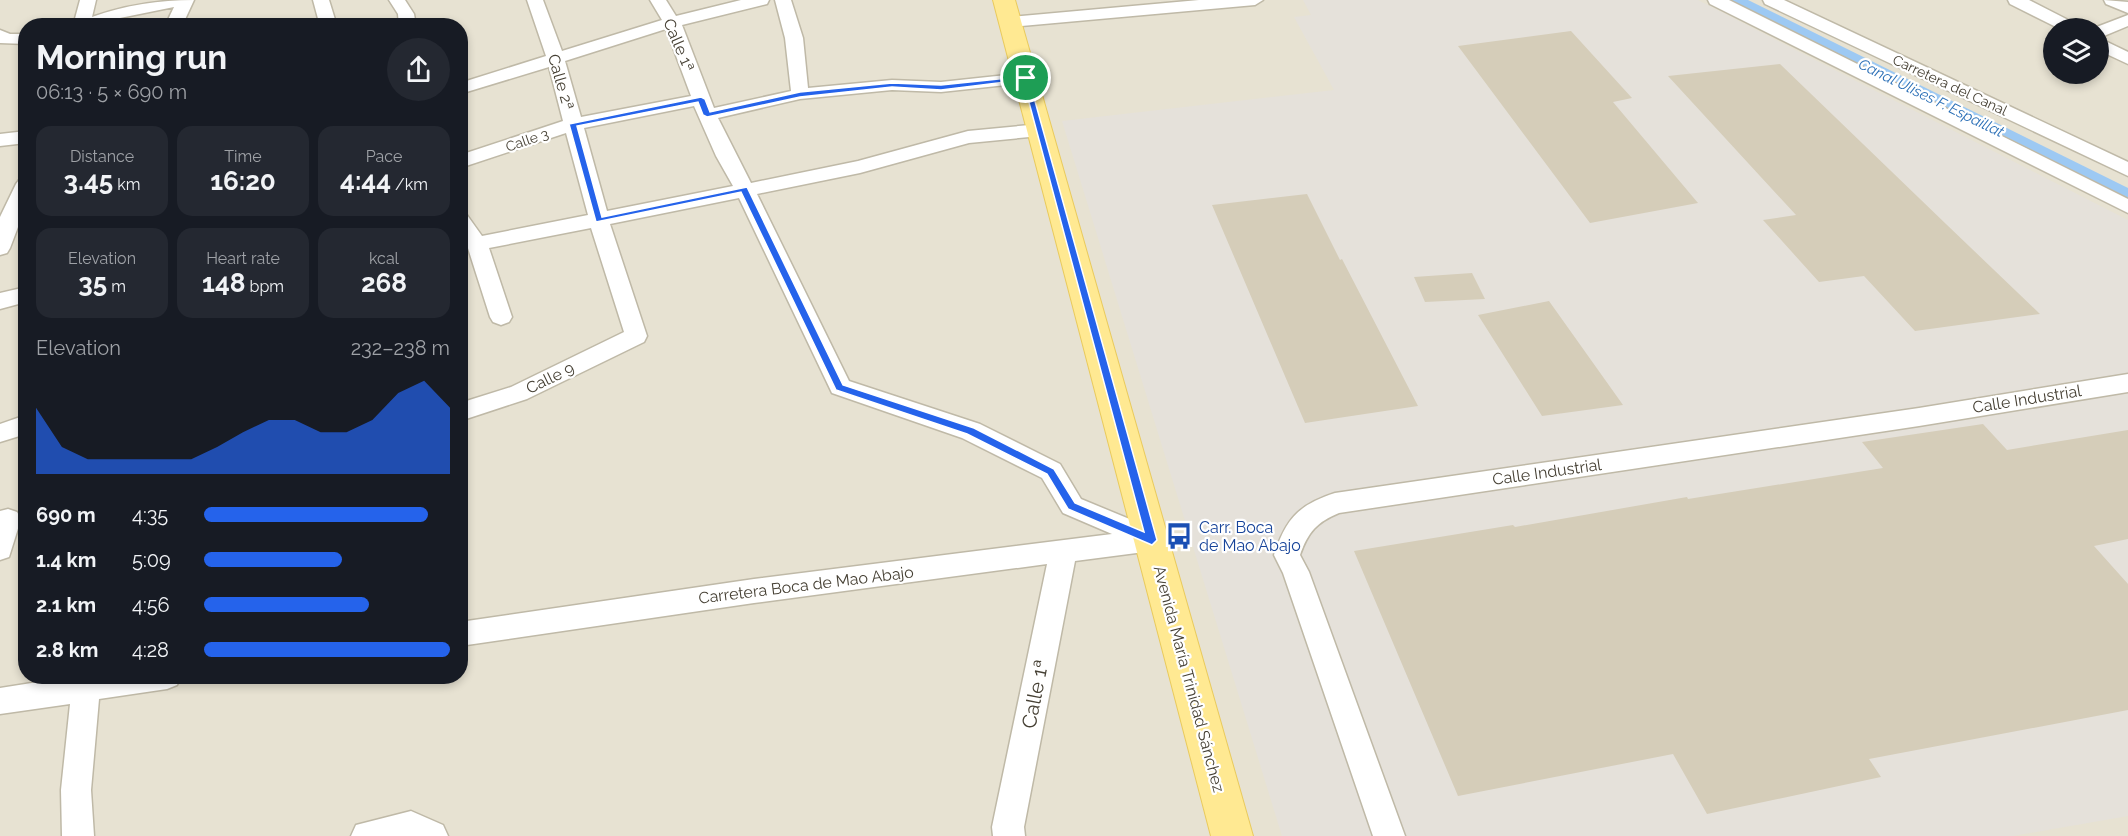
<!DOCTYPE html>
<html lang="en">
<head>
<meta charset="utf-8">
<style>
  body { margin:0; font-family:Raleway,sans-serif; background:#242831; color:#f1f3f6; height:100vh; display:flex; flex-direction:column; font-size:22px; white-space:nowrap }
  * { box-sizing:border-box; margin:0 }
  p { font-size:20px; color:#9ea1a6 }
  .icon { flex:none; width:33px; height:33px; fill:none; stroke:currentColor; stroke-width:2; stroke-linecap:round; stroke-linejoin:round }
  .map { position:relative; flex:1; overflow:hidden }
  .side { position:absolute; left:18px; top:18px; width:450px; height:666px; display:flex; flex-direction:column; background:#171b24; border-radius:24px; box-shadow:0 3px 9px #0003 }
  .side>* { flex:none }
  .controls { position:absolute; left:2043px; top:18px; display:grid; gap:12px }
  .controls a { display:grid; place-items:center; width:66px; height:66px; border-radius:50%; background:#171b24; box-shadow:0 3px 9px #0003; font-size:30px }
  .pin { position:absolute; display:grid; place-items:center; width:51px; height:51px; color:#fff; margin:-26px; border:3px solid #fff; border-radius:50%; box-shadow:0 2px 6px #0007 }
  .round { display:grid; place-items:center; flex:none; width:63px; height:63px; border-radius:32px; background:#242831 }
  .headline { display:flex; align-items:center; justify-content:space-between; height:102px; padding:0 18px }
  h1 { font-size:33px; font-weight:700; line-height:45px }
  .stats { display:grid; grid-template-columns:repeat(3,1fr); gap:9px; height:102px; padding:6px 18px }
  .stats div { display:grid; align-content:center; border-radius:15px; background:#242831; text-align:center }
  .stats b { font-size:26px; font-weight:700 }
  .stats small { font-size:16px; font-weight:400 }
  .stats p { font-size:16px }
  .chart { height:168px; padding:12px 18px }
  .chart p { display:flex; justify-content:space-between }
  .chart svg { width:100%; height:108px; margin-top:6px; fill:#2563eb; opacity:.7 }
  ul { padding:0 18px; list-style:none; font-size:20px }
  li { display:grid; grid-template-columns:96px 72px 1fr; align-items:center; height:45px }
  li i { height:15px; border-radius:8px; background:#2563eb }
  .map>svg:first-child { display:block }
  .residential { fill:#e7e2d2; fill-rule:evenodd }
  .industrial { fill:#e5e1da }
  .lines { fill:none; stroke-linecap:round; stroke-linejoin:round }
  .canal { fill:#9dc9f3; fill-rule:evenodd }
  .building { fill:#d5cdb9 }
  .minor-casing { stroke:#bfb9a7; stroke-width:3 }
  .major-casing { stroke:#e9ca5d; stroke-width:2 }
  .minor { fill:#fff; fill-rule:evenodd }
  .major { fill:#ffe992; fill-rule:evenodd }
  .route { fill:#2563eb; stroke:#fff; stroke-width:1.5; fill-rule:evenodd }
  .labels { text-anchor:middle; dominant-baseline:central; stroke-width:4.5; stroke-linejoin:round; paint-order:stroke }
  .far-street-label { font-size:14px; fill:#464034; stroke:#fff }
  .far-water-label { font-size:15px; font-style:italic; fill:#296eb6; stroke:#fff }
  .street-label { font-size:16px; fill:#464034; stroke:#fff }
  .transit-label { font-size:16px; fill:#164399; stroke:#fff; text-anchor:start }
  .near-street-label { font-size:20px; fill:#464034; stroke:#fff }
</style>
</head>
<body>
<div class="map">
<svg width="2128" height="836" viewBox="0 0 2128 836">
  <rect width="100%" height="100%" fill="#f3f0e5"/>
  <path class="residential" d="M0 0H2128V836H0ZM26 26H460V676H26ZM2054 28H2098V74H2054Z"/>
  <path class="industrial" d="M1303 0H1698L2128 220V816L2013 836H1282L1062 121 1334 90 1294 17 1311 15Z"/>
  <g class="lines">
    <path class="canal" d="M1725 0H1748L2128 188V203L1728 4Z"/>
  </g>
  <path class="building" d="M1571 31 1632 98 1613 102 1698 203 1590 223 1458 46Z
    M1780 64 1946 224 2040 314 1915 331 1864 276 1819 282 1763 220 1796 215 1668 76Z
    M1307 194 1340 260 1342 259 1418 406 1305 423 1212 205Z
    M1472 273 1485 299 1425 302 1414 277Z
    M1549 301 1623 405 1542 416 1478 315Z
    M1983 424 2007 450 2128 430V539L2094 546 2128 584V710L1869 759 1881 777 1707 814 1673 754 1458 796 1354 551 1513 525 1515 527 1687 497 1688 499 1883 468 1862 442Z"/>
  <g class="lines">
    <defs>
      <path id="minor" d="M80 0H96L92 17C126 5 159 0 194 0L182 26H165L174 7 120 18 100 26H73Z
        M313 0H329L337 26H320Z
        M389 0H405L414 14 416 26H399L398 14Z
        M527 0H543L562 51 662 20 650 0H666L676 16 741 0H769L767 4 682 25 714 108 791 91 785 38 775 0H791L803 38 808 88 892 80 941 82 1026 73 1032 74 1035 78 1032 82 1026 83 941 92 892 90 800 99 718 118 751 183 858 161 968 131 1040 124 1047 126 1049 130 1047 134 1040 136 969 143 860 173 757 194 849 381 980 424 1060 464 1081 499 1161 532 1165 540 1161 548 1152 551 1075 561 1024 827 1025 836H993L992 827 1047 564 754 603 460 646V622L754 579 1112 534 1063 513 1042 478 962 438 832 393 739 198 610 224 647 336 644 342 527 399 460 421V403L511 387 624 332 591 228 489 248 512 317 509 322 501 325 493 322 490 317 467 245 460 236V214L467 215 482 236 588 215 566 133 460 168V155L563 121 549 67 460 94V83L546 56ZM666 29 691 96 581 117 565 61ZM694 106 716 156 733 186 607 211 584 128Z
        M1199 0H1263L1255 5 1010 27 1004 26 1002 22 1004 18 1010 17Z
        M1708 0H1729L2128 199V213L1710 4Z
        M1763 0H1784L2128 162V176L1765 4Z
        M2008 0H2029L2076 24 2079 28H2058L2010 4Z
        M2104 0 2128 2V13L2106 4Z
        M2128 15V26L2099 38 2128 52V64L2098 50V28H2094Z
        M0 30 10 34H26V44L0 43Z
        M26 131V143L0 146V134Z
        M26 178V206L10 248 7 253 0 255V217L16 184 19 180Z
        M26 287V302L0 309V293Z
        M2128 374V392L1919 426 1339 513C1317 522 1308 532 1300 555L1309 572 1405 836H1373L1283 573 1274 555C1286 519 1298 505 1335 493L1919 408Z
        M26 415V434L0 442V424Z
        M8 509 17 512 21 519 9 557 0 560V511Z
        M76 676H181L177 685 167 689 99 699 91 790 94 836H62L61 790 70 704 0 714V688Z
        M411 811 443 825 448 836H351L356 825Z"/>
      <path id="major" d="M993 0H1015L1253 836H1211Z"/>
    </defs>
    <use href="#minor" class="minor-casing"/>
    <use href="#major" class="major-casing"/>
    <use href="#minor" class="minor"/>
    <use href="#major" class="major"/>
  </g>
  <path class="route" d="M1028 76 1157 540 1152 545 1068 509 1047 474 967 434 836 390 741 192 596 222 569 124 701 97 705 99 710 112 800 92 892 83 941 85ZM1023 80 1144 532 1075 503 1054 469 974 428 843 385 747 187 602 217 577 126 698 102 703 115 707 117 800 97 892 87 941 90Z"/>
  <defs>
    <symbol id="bus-bare" viewBox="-9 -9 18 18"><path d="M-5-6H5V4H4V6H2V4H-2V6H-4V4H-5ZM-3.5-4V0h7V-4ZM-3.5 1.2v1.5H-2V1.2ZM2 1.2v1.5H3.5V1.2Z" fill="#1a4fb4" stroke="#fff" stroke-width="2.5" paint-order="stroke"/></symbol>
  </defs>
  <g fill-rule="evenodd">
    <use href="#bus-bare" x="1160" y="517" width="38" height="38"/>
  </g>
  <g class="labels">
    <g class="far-street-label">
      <text transform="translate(1950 85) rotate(25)">Carretera del Canal</text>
      <text transform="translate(527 140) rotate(-19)">Calle 3</text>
    </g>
    <g class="far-water-label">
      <text transform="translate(1931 98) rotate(26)">Canal Ulises F. Espaillat</text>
    </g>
    <g class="street-label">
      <text transform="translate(679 45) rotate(67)">Calle 1ª</text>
      <text transform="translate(561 82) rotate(74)">Calle 2ª</text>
      <text transform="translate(550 378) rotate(-26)">Calle 9</text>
      <text transform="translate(2027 399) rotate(-9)">Calle Industrial</text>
      <text transform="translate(1547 472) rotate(-8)">Calle Industrial</text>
      <text transform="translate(806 585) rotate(-7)">Carretera Boca de Mao Abajo</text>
      <text transform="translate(1189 679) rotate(75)">Avenida María Trinidad Sánchez</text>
    </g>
    <g class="transit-label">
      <text x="1199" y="527">Carr. Boca<tspan x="1199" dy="18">de Mao Abajo</tspan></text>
    </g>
    <g class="near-street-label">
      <text transform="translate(1035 694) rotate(-79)">Calle 1ª</text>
    </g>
  </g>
</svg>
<div class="controls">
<a><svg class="icon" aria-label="layers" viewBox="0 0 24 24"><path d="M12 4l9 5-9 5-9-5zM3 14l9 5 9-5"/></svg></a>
</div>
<div class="pin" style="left:1026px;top:78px;background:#1e9e55"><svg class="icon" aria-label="arrive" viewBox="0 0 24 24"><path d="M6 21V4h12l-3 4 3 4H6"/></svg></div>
<section class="side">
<div class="headline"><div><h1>Morning run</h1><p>06:13 · 5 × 690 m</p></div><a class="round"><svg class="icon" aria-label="share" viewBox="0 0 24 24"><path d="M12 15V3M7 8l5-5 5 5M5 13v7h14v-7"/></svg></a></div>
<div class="stats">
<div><p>Distance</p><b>3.45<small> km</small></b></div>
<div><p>Time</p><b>16:20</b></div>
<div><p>Pace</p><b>4:44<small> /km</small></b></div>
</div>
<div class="stats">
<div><p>Elevation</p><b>35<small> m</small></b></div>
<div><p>Heart rate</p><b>148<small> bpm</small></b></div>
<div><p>kcal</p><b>268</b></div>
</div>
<div class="chart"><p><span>Elevation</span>232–238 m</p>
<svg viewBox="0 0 160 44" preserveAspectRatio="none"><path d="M0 44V17L10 33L20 38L30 38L40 38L50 38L60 38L70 33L80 27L90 22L100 22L110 27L120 27L130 22L140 11L150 6L160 17V44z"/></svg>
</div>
<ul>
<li><b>690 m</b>4:35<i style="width:91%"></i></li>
<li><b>1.4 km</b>5:09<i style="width:56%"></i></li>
<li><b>2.1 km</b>4:56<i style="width:67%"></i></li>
<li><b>2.8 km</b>4:28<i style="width:100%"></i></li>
</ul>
</section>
</div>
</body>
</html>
